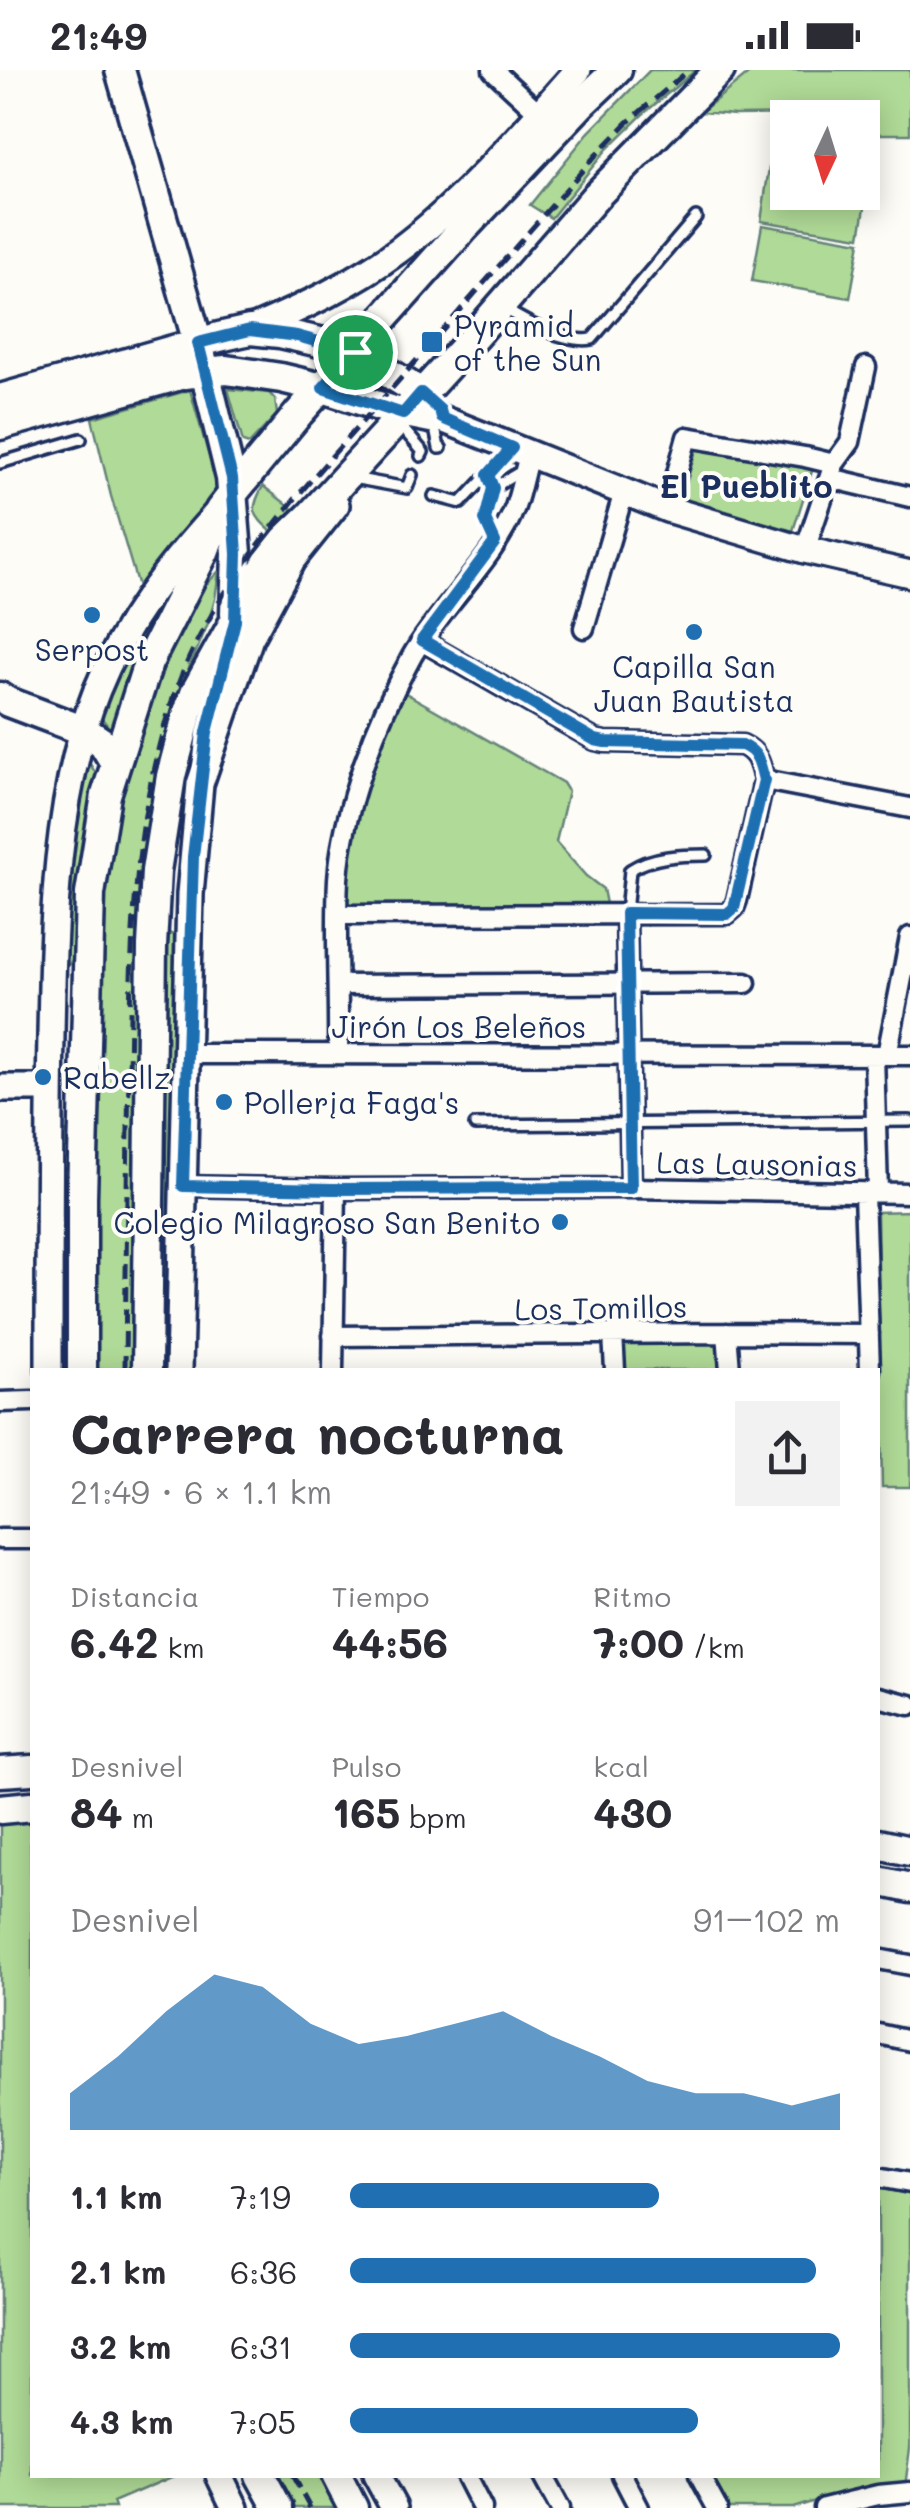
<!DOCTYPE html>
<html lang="es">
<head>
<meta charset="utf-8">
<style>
  body { margin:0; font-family:Mali,sans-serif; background:#f2f2f3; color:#2b2b33; height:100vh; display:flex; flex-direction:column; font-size:38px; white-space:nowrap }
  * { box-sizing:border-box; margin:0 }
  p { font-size:32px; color:#7c7c81 }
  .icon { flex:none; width:55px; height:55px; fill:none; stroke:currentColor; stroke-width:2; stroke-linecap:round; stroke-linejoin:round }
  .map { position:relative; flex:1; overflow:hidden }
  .sheet { position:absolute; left:30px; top:1298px; width:850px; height:1110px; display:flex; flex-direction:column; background:#fff; border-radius:0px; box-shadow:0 5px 25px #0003 }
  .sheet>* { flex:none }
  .needle { width:65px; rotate:184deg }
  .fabs { position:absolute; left:770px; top:30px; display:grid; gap:20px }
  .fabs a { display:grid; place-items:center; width:110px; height:110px; border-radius:0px; background:#fff; box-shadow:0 5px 25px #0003; font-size:50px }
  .pin { position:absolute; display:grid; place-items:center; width:85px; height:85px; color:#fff; margin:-42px; border:5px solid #fff; border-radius:50%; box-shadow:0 2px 10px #0007 }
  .round { display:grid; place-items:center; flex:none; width:105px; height:105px; border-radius:0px; background:#f2f2f3 }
  .head { display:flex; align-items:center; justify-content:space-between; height:170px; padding:0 40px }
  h1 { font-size:55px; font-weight:800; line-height:75px }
  .metrics { display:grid; grid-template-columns:repeat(3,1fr); gap:15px; height:170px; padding:10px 40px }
  .metrics div { display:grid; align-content:center }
  .metrics b { font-size:42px; font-weight:800 }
  .metrics small { font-size:28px; font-weight:400 }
  .metrics p { font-size:28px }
  .chart { height:280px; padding:20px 40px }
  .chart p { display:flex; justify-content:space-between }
  .chart svg { width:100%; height:180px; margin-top:10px; fill:#1f6fb2; opacity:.7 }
  ul { padding:0 40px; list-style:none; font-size:32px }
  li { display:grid; grid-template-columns:160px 120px 1fr; align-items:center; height:75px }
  li i { height:25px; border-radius:12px; background:#1f6fb2 }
  .status { display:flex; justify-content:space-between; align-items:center; height:70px; padding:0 50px; background:#fff; direction:ltr }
  .status svg { height:28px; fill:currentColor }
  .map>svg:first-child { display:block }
  .green { fill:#b0da97; stroke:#66847a; stroke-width:2.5 }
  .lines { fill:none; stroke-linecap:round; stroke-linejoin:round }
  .lane-casing { stroke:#1b2f5e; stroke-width:16 }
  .street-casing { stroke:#1b2f5e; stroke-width:25 }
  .secondary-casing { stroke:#1b2f5e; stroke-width:32 }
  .primary-casing { stroke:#1b2f5e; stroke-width:35 }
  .lane { stroke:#fdfcf7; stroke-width:9 }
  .street { stroke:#fdfcf7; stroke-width:18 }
  .secondary { stroke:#fdfcf7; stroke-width:25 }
  .primary { stroke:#fdfcf7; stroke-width:28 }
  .rail { stroke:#1b2f5e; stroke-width:5; stroke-dasharray:15 8; stroke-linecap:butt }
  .route-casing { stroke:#fff; stroke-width:20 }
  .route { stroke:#1f6fb2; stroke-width:12 }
  .poi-dot { fill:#1f6fb2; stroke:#fdfcf7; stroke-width:4 }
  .labels { text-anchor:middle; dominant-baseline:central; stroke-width:8; stroke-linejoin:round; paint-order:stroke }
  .poi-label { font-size:30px; fill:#1b2f5e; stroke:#fdfcf7; text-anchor:start }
  .street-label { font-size:30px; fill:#1b2f5e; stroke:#fdfcf7 }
  .neighbourhood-label { font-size:32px; font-weight:bold; fill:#1b2f5e; stroke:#fdfcf7 }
</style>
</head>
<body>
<div class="status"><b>21:49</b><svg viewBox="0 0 49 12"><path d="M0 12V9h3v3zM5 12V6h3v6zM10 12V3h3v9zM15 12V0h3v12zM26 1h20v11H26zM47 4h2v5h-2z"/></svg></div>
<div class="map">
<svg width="910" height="2438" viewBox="0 0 910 2438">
  <rect width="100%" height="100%" fill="#fdfcf7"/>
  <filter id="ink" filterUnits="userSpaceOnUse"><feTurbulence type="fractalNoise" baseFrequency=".01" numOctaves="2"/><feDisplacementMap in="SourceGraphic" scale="20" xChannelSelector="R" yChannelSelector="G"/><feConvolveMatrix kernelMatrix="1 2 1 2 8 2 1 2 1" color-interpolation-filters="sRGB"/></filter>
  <g filter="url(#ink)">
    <path class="green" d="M650 0H696L642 45 607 79 551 148 530 135 588 63Z
      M753 0H910V64H863L862 48 831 47 830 44 735 45 701 42Z
      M769 98 787 101 788 122H862L863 113 869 114 860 167 761 151Z
      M762 155 860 172 850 228 752 211Z
      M228 319 269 323 275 329 277 344 249 374 243 372Z
      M190 320 219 422 140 523 111 426 92 348Z
      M697 377 810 394 813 398 791 467 681 431Z
      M263 416 299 444 272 462C252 444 250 440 263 416Z
      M219 501 215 529 207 556 177 626 156 709 143 794 139 1300H91L97 861 113 747 144 639 185 549 200 521Z
      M176 505 113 662 99 645 137 566Z
      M402 621 563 713 568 721 556 772 586 806 603 819 606 834 344 835C348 757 371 692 402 621Z
      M90 694 96 704 79 822 72 890 65 900 61 1061 70 1062V1300H56L64 809 86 696Z
      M161 860 174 865 170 1300H159Z
      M910 1141V1417H882L877 1142Z
      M719 1270 721 1300H626L623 1272Z
      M0 1753H30L32 1862V2405H176L113 2432 115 2438H0Z
      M878 2118 910 2124V2378L905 2417 828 2427 793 2438H724L706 2405H878Z
      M272 2405H325L342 2438H289Z"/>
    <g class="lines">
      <defs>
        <path id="lane" d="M503 238C525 252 566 274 592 269L696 147
          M434 353 439 378H441
          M399 354 423 382 421 386
          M0 393 81 369
          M358 409 407 418 412 405
          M434 426 461 433 512 379
          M495 472 485 448 493 418 523 400
          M626 843 630 800C652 786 680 785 706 785
          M475 1055 910 1051"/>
        <path id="street" d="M493 0 539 43
          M830 408 910 427
          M667 439 687 367 805 387 834 394
          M805 480 834 394 850 372 866 297
          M584 558 624 422
          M764 710 910 738
          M626 843 631 1118
          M338 845 727 844 734 838 737 830 764 710C760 694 758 682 742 675L605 672 595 670 422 571
          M339 915 746 913
          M338 983C339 925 335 866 338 809 343 737 377 649 412 586 440 537 497 487 515 437 521 420 524 402 529 385
          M187 984 910 985
          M874 985 878 1122
          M887 985 910 867
          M183 1116 336 1119 631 1118 910 1123
          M864 1123 870 1300
          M727 1263 730 1300
          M613 1264 615 1300
          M333 1266 727 1263 869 1264
          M333 1300 336 1119
          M0 1332 32 1331
          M0 1469H32
          M878 1627 910 1635
          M878 1889 910 1895
          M878 1964 910 1971
          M878 2107 910 2113
          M465 2405 482 2438
          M542 2405 560 2438
          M622 2405 639 2438
          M699 2405 717 2438
          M824 2438 878 2425 910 2422"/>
        <path id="secondary" d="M250 260C302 238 353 214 399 180 465 131 523 62 578 0
          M403 344 433 350 442 349 667 439 805 480 910 504
          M0 1018H50
          M49 1300C49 1188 49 1077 51 965 53 852 55 726 97 620 124 552 168 497 216 444
          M179 1300 190 824 200 714 250 568 292 490 336 435
          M219 2405 235 2438
          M376 2405 394 2438"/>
        <path id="primary" d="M120 0 198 273 231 408 237 483 235 543
          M0 329 219 267 250 260 280 263 333 275 355 282 421 323
          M0 355 184 304 226 300 281 308 323 318 403 344
          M0 627 8 632 85 661 103 673 115 693
          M82 1300V1127L90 824 106 725 148 593 204 482 220 440 234 422 299 343 462 160 583 32 617 0
          M147 1300 152 876 156 801 171 706 188 642 196 621 267 493 286 469 310 446 472 269 597 125 720 0
          M0 1702 32 1700
          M0 1739 32 1736
          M878 1774 910 1781
          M878 1811 910 1818
          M260 2405 278 2438
          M336 2405 353 2438"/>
      </defs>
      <use href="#lane" class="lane-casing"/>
      <use href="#street" class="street-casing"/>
      <use href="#secondary" class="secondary-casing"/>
      <use href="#primary" class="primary-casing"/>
      <use href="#lane" class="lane"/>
      <use href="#street" class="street"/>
      <use href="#secondary" class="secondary"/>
      <use href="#primary" class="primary"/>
      <path class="rail" d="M125 1300C126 1202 127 1104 129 1005 131 875 132 742 177 617 217 508 311 410 387 324 457 244 526 165 596 85L628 52 689 0
        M292 2405 310 2438"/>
    </g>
  </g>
  <g class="lines" filter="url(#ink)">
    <defs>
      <path id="route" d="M250 260 297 266 355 282 323 318 403 344 421 323 440 340 442 348 512 378 488 405 493 418 485 450 495 472 422 570 595 670 605 672 742 675C759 682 760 694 764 710L734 838 727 844 626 843 631 1118 331 1119 183 1116 193 787 207 662 235 551 237 484 232 408 198 273Z"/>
    </defs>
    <use href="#route" class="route-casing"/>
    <use href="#route" class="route"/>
  </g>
  <g class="poi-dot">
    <rect x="420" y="260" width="24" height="24" rx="5"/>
    <circle cx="92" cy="545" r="10"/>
    <circle cx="694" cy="562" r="10"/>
    <circle cx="43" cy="1007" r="10"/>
    <circle cx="224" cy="1032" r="10"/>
    <circle cx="560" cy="1152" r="10"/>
  </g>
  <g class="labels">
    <g class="poi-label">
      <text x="454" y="255">Pyramid<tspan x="454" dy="34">of the Sun</tspan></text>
      <text x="92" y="579" text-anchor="middle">Serpost</text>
      <text x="694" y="596" text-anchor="middle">Capilla San<tspan x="694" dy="34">Juan Bautista</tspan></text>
      <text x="63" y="1007">Rabellz</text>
      <text x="244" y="1032">Pollerįa Faga's</text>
      <text x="540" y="1152" text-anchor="end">Colegio Milagroso San Benito</text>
    </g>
    <g class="street-label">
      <text x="459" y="956">Jirón Los Beleños</text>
      <text transform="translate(757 1093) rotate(1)">Las Lausonias</text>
      <text transform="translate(601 1237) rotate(-1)">Los Tomillos</text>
    </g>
    <g class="neighbourhood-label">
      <text x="746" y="415">El Pueblito</text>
    </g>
  </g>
</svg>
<div class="fabs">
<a><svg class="needle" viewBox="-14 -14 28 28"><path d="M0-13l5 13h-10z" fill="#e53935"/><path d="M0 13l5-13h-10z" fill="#7c7c81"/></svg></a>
</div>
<div class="pin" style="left:355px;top:282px;background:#1e9e55"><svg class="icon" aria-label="arrive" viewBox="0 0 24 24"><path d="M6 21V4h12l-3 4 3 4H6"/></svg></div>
<section class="sheet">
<div class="head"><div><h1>Carrera nocturna</h1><p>21:49 · 6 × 1.1 km</p></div><a class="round"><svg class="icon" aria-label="share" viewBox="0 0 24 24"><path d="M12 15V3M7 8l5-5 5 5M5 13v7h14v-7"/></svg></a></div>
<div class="metrics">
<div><p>Distancia</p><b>6.42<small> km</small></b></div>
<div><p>Tiempo</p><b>44:56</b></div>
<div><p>Ritmo</p><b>7:00<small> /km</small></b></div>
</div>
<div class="metrics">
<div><p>Desnivel</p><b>84<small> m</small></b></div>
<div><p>Pulso</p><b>165<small> bpm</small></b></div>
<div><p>kcal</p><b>430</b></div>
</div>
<div class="chart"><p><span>Desnivel</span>91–102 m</p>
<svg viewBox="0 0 160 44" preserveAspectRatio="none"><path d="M0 44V35L10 26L20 15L30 6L40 9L50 18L60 23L70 21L80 18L90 15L100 21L110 26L120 32L130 35L140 35L150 38L160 35V44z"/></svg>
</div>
<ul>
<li><b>1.1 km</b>7:19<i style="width:63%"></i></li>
<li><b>2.1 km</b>6:36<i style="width:95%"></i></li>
<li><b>3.2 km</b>6:31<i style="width:100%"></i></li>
<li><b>4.3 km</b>7:05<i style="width:71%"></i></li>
</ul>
</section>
</div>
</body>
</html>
